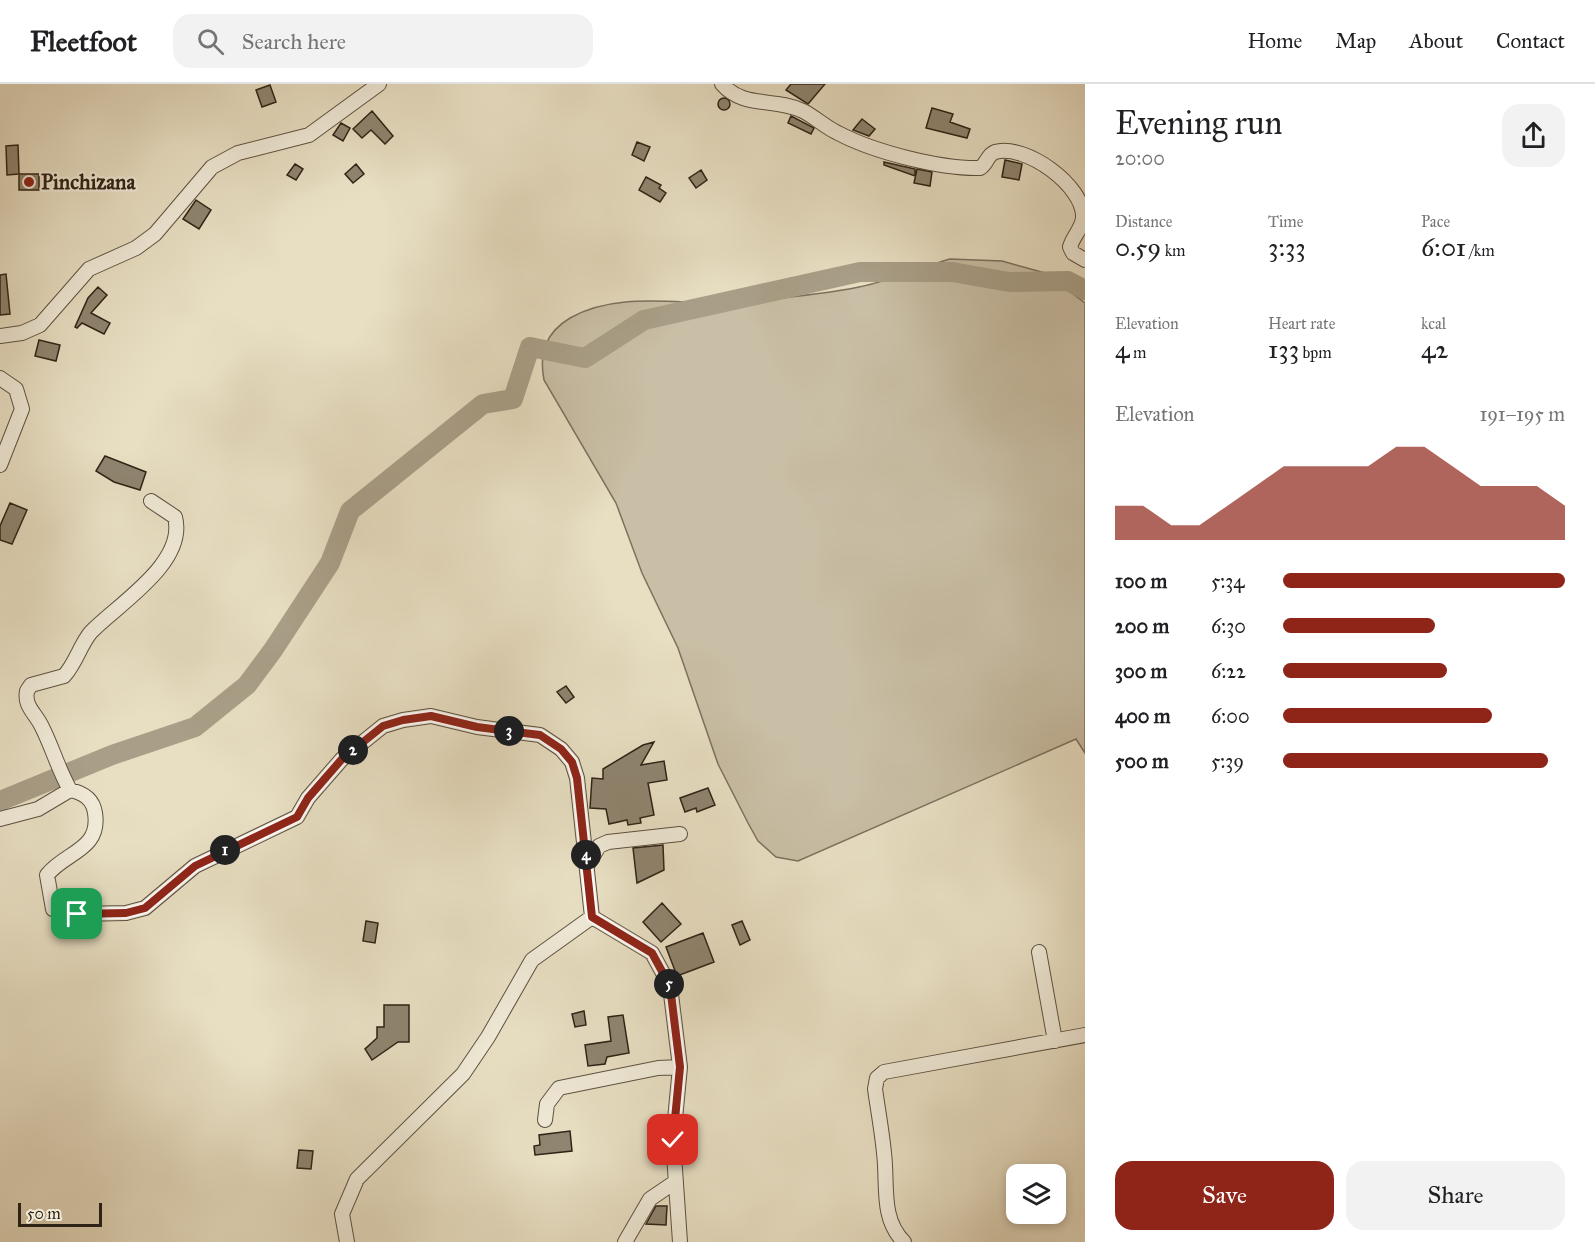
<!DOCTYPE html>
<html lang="en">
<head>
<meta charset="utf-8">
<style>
  body { margin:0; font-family:"IM FELL Great Primer",serif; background:#f2f2f2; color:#202124; height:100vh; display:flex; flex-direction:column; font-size:22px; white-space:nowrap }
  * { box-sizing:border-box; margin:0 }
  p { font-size:20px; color:#757577 }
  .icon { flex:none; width:33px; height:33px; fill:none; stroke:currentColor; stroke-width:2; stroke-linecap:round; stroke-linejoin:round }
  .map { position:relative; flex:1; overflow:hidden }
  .drawer { display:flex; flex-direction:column; background:#fff; width:510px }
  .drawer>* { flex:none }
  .fabs { position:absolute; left:1006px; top:1080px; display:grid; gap:12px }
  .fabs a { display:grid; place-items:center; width:60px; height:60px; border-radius:12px; background:#fff; box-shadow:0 3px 9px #0003; font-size:30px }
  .scale { position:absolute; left:18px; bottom:15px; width:84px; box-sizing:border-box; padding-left:6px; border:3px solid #2f2316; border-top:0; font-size:16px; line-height:21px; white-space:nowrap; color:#2f2316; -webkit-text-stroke:4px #f0ead8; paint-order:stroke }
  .pin { position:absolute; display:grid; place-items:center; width:51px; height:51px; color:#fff; margin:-26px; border-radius:12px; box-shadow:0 3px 9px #0006 }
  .km { position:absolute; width:30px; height:30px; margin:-15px; border-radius:50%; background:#222; color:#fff; font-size:16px; line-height:30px; text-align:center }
  .round { display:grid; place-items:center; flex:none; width:63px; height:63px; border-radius:18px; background:#f2f2f2 }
  .summary { display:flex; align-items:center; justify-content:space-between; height:102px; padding:0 30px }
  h1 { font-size:33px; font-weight:600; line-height:45px }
  .metrics { display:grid; grid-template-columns:repeat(3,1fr); gap:9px; height:102px; padding:6px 30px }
  .metrics div { display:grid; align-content:center }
  .metrics b { font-size:26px; font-weight:600 }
  .metrics small { font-size:16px; font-weight:400 }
  .metrics p { font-size:16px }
  .chart { height:168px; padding:12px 30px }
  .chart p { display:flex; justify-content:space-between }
  .chart svg { width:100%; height:108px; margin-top:6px; fill:#8f2418; opacity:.7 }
  .primary-button { display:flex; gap:12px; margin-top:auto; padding:12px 30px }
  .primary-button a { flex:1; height:69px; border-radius:18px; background:#8f2418; color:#fff; font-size:24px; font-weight:600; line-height:69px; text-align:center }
  .primary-button a+a { background:#f2f2f2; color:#202124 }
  ul { padding:0 30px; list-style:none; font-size:20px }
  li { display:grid; grid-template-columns:96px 72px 1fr; align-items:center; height:45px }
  li i { height:15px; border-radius:8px; background:#8f2418 }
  header { display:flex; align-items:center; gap:36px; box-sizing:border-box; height:84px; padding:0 30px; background:#fff; border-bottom:2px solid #e0e0e0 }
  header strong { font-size:28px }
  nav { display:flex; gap:33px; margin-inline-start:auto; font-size:21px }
  .search { width:420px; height:54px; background:#f2f2f2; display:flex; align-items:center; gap:15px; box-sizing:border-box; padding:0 21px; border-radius:18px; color:#757577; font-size:22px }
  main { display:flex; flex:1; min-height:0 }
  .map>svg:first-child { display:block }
  .green { fill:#c9bfa6; stroke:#7c715e; stroke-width:1.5 }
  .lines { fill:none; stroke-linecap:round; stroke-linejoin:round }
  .river { stroke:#a99f88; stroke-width:20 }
  .building { fill:#8f8570; stroke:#2f2316; stroke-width:1.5 }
  .minor-casing { stroke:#5d5241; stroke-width:16 }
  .minor { stroke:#f0ead8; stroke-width:14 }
  .route-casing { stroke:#fff; stroke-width:12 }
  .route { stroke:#8f2418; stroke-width:8 }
  .poi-dot { fill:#8f2418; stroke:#f0ead8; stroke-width:2 }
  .labels { text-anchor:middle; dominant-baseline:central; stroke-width:4.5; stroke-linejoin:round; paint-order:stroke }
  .poi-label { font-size:21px; font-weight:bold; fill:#2f2316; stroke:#f0ead8; text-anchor:start }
</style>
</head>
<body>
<header>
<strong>Fleetfoot</strong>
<div class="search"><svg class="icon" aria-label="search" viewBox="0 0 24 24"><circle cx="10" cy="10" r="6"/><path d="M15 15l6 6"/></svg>Search here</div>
<nav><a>Home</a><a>Map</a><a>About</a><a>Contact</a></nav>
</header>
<main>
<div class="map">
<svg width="1085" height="1158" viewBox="0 0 1085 1158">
  <rect width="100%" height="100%" fill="#e8dfc3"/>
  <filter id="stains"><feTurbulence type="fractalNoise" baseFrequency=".00333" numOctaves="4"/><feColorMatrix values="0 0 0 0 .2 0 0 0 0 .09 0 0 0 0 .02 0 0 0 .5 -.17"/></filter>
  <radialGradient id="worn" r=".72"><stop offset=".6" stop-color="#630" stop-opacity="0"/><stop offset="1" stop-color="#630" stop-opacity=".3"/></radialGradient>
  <path class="green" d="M950 175 1002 177 1045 189 1085 219V669L1076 655 798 777 776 773 758 757 748 739 718 680 678 564 642 489 616 419 544 296C539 270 545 249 570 234 621 205 686 223 741 218 780 214 820 211 859 203 889 197 920 184 950 175Z"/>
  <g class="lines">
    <path class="river" d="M0 717 112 671 195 643 247 601 273 566 330 479 350 427 483 320 513 315 530 263 585 274 644 236 860 188H952L1009 198 1068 197 1085 206"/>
  </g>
  <path class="building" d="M791 0H825L808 20 786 6Z
    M270 1 276 18 262 23 256 6Z
    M718 20a6 6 0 1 1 12 0a6 6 0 1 1-12 0Z
    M932 24 953 30 950 38 970 45 967 54 926 44Z
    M372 27 393 52 385 60 371 46 362 54 353 45Z
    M791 32 814 44 811 50 788 39Z
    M862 35 875 45 869 52 853 46Z
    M341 39 350 44 343 57 333 51Z
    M637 58 650 63 644 77 632 71Z
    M18 61 19 90 7 91 6 62Z
    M1005 76 1022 80 1019 96 1002 93Z
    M884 78 915 85V92L884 81Z
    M295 80 303 85 296 96 287 91Z
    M356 80 364 90 353 99 345 90Z
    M917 85 932 88 930 102 914 99Z
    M701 86 707 96 696 104 689 94Z
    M19 90H39V106H19Z
    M646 93 661 101 659 104 666 109 660 118 639 106Z
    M196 116 211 126 199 145 183 135Z
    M6 190 10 230 0 231V191Z
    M98 203 107 211 91 229 110 239 104 250 82 239 77 244 75 243 88 214Z
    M39 256 60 261 56 277 35 272Z
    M105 372 146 388 140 406 114 398 96 387Z
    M10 419 27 426 12 460 0 456V442Z
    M566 602 574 613 566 619 557 608Z
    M654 658 641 681 664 677 667 696 648 699 654 731 640 734 641 739 628 741 627 736 609 740 606 725 590 724 592 694 603 695V685L643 661Z
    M708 704 715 721 697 728 696 724 685 728 680 714Z
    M663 761 664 786 637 799 633 764Z
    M662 819 681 840 661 858 643 838Z
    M366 837 378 839 375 859 363 857Z
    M742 837 750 856 740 861 732 841Z
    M703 849 714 878 677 892 666 863Z
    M384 921H409V958H398L372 976 365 965 377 954V943H384Z
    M584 927 586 941 575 943 572 930Z
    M623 931 629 969 607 973 605 980 588 982 585 961 611 957 608 933Z
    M570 1047 572 1067 535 1071 534 1062 540 1061 539 1051Z
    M299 1066 313 1067 311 1085 297 1084Z
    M656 1122H667L666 1141 646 1140Z"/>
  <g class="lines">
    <defs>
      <path id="minor" d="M722 0C744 25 773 13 803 27 815 33 825 43 838 49 874 68 940 85 980 84 987 80 987 71 995 68 1025 59 1085 102 1083 134 1082 145 1073 152 1070 163L1073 169 1085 176
        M0 252 22 249 40 241 89 185 136 164 155 150 212 83 238 69 309 51 379 0
        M0 294 16 305 22 325 0 381
        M70 706C58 685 52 662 41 641 35 629 24 622 27 607L31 601 64 592C76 579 80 561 91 548 118 520 187 479 175 433L151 417
        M0 735 38 725 70 706C84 709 93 715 95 729 101 766 65 768 47 791L53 825 77 830 126 829 145 824 195 782 297 733 308 714 342 675 383 642 403 636 431 632 477 643 540 651 561 665 572 678 577 694 592 833 652 869 670 902 680 983 673 1056 680 1158
        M588 780 599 762 608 758 680 750
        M1039 868 1055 957
        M545 1036 547 1020 559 1004 658 984 680 983
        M347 1158 342 1130 357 1095 463 990 488 953 532 876 592 833
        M625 1158 650 1115 675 1098
        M904 1158C880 1134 888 1100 884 1069 882 1048 878 1026 875 1005L877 994 884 988 1085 951"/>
    </defs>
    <use href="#minor" class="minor-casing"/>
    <use href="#minor" class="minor"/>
  </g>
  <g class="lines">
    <defs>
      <path id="route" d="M77 830 126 829 145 824 195 782 297 733 308 714 342 675 383 642 403 636 431 632 477 643 540 651 561 665 572 678 577 694 592 833 652 869 670 902 680 983 673 1056"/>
    </defs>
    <use href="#route" class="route-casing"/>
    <use href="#route" class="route"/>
  </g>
  <circle class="poi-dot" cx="29" cy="98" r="6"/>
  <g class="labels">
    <g class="poi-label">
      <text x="41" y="98">Pinchizana</text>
    </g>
  </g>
  <rect width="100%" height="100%" filter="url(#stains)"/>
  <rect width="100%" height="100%" fill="url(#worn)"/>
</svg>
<div class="fabs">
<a><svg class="icon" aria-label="layers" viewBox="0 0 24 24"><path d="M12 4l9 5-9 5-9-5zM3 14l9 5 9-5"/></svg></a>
</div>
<div class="scale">50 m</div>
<div class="pin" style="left:77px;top:830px;background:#1e9e55"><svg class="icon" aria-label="arrive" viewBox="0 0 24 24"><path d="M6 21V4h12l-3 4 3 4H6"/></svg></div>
<div class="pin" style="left:673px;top:1056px;background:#d93025"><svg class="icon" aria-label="check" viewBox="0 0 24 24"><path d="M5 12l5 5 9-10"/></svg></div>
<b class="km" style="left:225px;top:766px">1</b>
<b class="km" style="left:353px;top:666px">2</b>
<b class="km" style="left:509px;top:647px">3</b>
<b class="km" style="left:586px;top:771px">4</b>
<b class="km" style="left:669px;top:900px">5</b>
</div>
<section class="drawer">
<div class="summary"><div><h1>Evening run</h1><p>20:00</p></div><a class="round"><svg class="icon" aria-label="share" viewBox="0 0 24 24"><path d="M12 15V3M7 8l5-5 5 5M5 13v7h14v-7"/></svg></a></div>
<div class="metrics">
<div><p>Distance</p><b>0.59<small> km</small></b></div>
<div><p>Time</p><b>3:33</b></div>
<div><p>Pace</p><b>6:01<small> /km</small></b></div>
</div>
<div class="metrics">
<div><p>Elevation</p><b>4<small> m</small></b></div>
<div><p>Heart rate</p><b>133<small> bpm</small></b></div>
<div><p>kcal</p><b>42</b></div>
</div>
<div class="chart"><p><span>Elevation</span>191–195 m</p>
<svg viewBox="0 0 160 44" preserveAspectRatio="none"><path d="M0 44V30L10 30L20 38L30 38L40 30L50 22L60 14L70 14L80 14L90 14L100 6L110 6L120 14L130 22L140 22L150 22L160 30V44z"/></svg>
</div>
<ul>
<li><b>100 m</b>5:34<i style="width:100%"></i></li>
<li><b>200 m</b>6:30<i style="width:54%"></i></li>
<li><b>300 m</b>6:22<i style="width:58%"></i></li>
<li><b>400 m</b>6:00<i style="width:74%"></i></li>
<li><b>500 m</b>5:39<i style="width:94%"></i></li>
</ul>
<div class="primary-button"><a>Save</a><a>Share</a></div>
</section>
</main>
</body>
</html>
